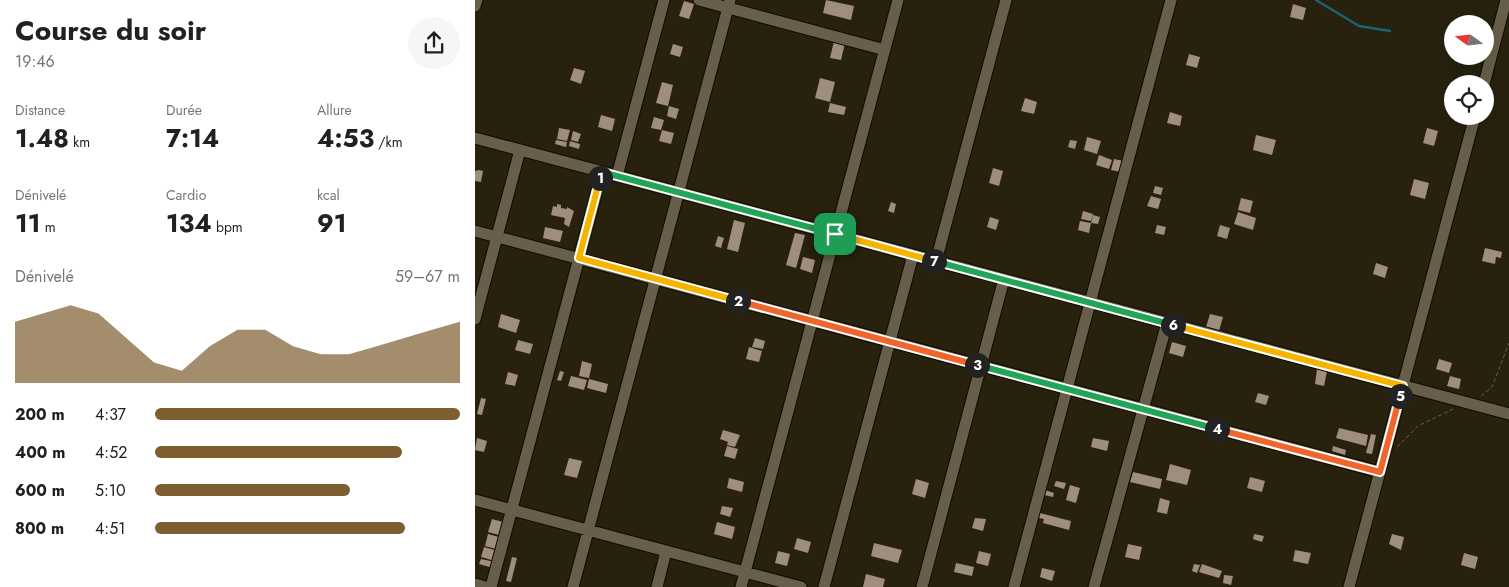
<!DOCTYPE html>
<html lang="fr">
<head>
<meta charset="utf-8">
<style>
  body { margin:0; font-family:Jost,sans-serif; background:#f6f6f6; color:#202124; height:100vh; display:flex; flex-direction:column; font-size:19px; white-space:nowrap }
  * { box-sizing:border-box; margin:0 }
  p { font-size:16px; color:#757577 }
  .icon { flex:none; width:28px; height:28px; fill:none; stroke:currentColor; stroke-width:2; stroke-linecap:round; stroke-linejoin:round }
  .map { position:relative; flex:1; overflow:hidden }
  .panel { display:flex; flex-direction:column; background:#fff; width:475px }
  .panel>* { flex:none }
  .needle { width:32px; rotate:285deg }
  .buttons { position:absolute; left:969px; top:15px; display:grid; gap:10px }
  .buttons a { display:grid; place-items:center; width:50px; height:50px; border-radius:50%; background:#fff; box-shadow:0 5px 20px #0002; font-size:25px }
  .pin { position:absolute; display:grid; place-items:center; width:42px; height:42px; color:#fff; margin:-21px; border-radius:10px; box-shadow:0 2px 8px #0006 }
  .km { position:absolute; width:25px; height:25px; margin:-12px; border-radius:50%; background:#222; color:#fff; font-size:14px; line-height:25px; text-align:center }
  .round { display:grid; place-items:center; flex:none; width:52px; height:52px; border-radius:26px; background:#f6f6f6 }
  .summary { display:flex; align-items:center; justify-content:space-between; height:85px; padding:0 15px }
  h1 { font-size:28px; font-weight:700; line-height:38px }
  .figures { display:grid; grid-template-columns:repeat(3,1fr); gap:8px; height:85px; padding:5px 15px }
  .figures div { display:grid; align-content:center }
  .figures b { font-size:25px; font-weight:700 }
  .figures small { font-size:14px; font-weight:400 }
  .figures p { font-size:14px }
  .chart { height:140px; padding:10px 15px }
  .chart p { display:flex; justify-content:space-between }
  .chart svg { width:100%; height:90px; margin-top:5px; fill:#7d5e2f; opacity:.7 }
  ul { padding:0 15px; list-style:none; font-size:16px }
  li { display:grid; grid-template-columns:80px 60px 1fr; align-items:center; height:38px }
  li i { height:12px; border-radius:6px; background:#7d5e2f }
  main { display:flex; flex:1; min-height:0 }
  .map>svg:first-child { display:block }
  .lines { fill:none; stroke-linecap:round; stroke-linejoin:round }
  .stream { stroke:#1b6276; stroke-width:2.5 }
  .building { fill:#9f8e7d }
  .minor-casing { stroke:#100a00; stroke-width:13 }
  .path { stroke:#645f4f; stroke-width:1; stroke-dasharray:4 2.5; stroke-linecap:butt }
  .minor { stroke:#675f4b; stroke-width:11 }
  .split-1-casing { stroke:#fff; stroke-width:10 }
  .split-2-casing { stroke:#fff; stroke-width:10 }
  .split-3-casing { stroke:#fff; stroke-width:10 }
  .split-4-casing { stroke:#fff; stroke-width:10 }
  .split-5-casing { stroke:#fff; stroke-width:10 }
  .split-6-casing { stroke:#fff; stroke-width:10 }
  .split-7-casing { stroke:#fff; stroke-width:10 }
  .split-8-casing { stroke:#fff; stroke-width:10 }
  .split-1 { stroke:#22a559; stroke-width:6 }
  .split-2 { stroke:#f5b400; stroke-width:6 }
  .split-3 { stroke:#f0652b; stroke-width:6 }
  .split-4 { stroke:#22a559; stroke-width:6 }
  .split-5 { stroke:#f0652b; stroke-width:6 }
  .split-6 { stroke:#f5b400; stroke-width:6 }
  .split-7 { stroke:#22a559; stroke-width:6 }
  .split-8 { stroke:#f5b400; stroke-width:6 }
</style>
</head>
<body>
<main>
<section class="panel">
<div class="summary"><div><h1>Course du soir</h1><p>19:46</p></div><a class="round"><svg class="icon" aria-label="share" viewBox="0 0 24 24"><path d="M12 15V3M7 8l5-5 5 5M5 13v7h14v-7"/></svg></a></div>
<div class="figures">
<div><p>Distance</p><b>1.48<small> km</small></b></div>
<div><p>Durée</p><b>7:14</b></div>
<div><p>Allure</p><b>4:53<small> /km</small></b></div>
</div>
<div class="figures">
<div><p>Dénivelé</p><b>11<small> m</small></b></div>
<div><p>Cardio</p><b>134<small> bpm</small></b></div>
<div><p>kcal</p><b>91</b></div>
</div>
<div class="chart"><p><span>Dénivelé</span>59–67 m</p>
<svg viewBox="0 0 160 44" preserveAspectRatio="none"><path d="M0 44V14L10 10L20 6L30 10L40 22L50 34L60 38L70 26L80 18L90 18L100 26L110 30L120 30L130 26L140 22L150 18L160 14V44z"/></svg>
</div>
<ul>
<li><b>200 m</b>4:37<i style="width:100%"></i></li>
<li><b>400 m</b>4:52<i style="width:81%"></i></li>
<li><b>600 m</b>5:10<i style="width:64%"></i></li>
<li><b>800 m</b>4:51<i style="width:82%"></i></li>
</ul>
</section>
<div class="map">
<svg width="1034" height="587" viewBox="0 0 1034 587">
  <rect width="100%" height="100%" fill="#27210e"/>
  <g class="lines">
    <path class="stream" d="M841 0 884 26 915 31"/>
  </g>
  <path class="building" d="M351 0 379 6 376 20 348 13Z
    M209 1 219 4 214 19 204 16Z
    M818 4 831 8 828 20 815 17Z
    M359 41 370 43 366 60 355 58Z
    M198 44 208 47 205 57 195 54Z
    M714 54 725 57 722 68 711 65Z
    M99 68 110 71 106 84 95 80Z
    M345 78 360 82 355 102 340 98Z
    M187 82 198 85 193 106 181 103Z
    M550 98 562 102 559 114 546 111Z
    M355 103 371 107 369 115 353 112Z
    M194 106 204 109 201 119 192 116Z
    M695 112 707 116 705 126 692 123Z
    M126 115 140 119 137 131 123 127Z
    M179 117 189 120 186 130 176 128Z
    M84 128 95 130 92 141 82 139Z
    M952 128 963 131 959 146 948 143Z
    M187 130 199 133 196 144 184 141Z
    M98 131 106 134 103 142 96 140Z
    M781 135 801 140 797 155 778 150Z
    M612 137 626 141 622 154 609 150Z
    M81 140 92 142 91 147 80 144Z
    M595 140 602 141 600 149 593 147Z
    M95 141 105 144 104 149 94 146Z
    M624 155 637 160 634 169 621 165Z
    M639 159 649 161 646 172 636 170Z
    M518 168 528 171 524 186 514 183Z
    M4 170 8 171 6 182 0 181V171Z
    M939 179 954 183 950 199 935 195Z
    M680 186 688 188 686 195 678 193Z
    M676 196 686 199 683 209 672 206Z
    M766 198 778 201 775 213 763 210Z
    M416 202 421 204 419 213 413 211Z
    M82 204 86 205V208L92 209V207L99 211 94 227 89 224 90 218 76 215 78 206 82 207Z
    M608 211 618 214 616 221 606 219Z
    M763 212 781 218 778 230 759 224Z
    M618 215 625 217 623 224 616 223Z
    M515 217 524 220 521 230 512 227Z
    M259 220 270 223 263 252 252 249Z
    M605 221 616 223 614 233 603 230Z
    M682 225 691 227 689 235 680 233Z
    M745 225 755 228 752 239 742 236Z
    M70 227 88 231 85 242 68 238Z
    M320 233 330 235 321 268 311 265Z
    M243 236 249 238 246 248 240 246Z
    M1010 248 1027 252 1026 258 1021 257 1020 264 1007 261Z
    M328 257 340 260 337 273 325 269Z
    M901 263 913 267 910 278 898 274Z
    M26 314 45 320 41 333 23 327Z
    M735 314 748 317 744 331 731 327Z
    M280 338 290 341 288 349 277 347Z
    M43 340 58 344 55 354 40 350Z
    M697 342 711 346 708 357 694 353Z
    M274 347 287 351 284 362 271 359Z
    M964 359 977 363 974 373 961 369Z
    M107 361 117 364 114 378 104 376Z
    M842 369 852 371 849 386 840 384Z
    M85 371 89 372 86 381 82 380Z
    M33 372 43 375 40 386 30 384Z
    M96 376 112 380 109 390 93 386Z
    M975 376 986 379 984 389 972 386Z
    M114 379 133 384 131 393 112 388Z
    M783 393 794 396 791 405 780 402Z
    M6 398 11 399 7 415 2 414Z
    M864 428 893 435 891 446 861 438Z
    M248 430 265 435 260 447 252 445 253 442 245 439Z
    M896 434 901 435 897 454 891 453Z
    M2 438 12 441 9 452 0 450Z
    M618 438 634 441 632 451 616 447Z
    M252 446 263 449 260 459 249 456Z
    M858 446 871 450 870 455 857 451Z
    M94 458 107 461 102 478 89 475Z
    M695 464 716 470 712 485 691 480Z
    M658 472 687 479 685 489 655 482Z
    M775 477 790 481 787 492 772 488Z
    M254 478 269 482 267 492 252 488Z
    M441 479 454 483 450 498 437 494Z
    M581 481 591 483 589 489 579 486Z
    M595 485 605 488 601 503 591 500Z
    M570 490 579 493 578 497 569 495Z
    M685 498 695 501 692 514 682 512Z
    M247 506 258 508 255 517 245 514Z
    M565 513 596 521 594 530 568 523 569 519 564 518Z
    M500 518 511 519 508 531 497 528Z
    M17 519 28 522 24 535 13 532Z
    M242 522 260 527 257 539 239 534Z
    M13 534 24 537 21 549 10 546Z
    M779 534 789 536 787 542 778 539Z
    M917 534 929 537 926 550 914 544Z
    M322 538 336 542 333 553 319 549Z
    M399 543 427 550 423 563 396 556Z
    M653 544 667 547 664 560 650 557Z
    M9 547 23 551 20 561 6 557Z
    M820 550 836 553 833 564 818 561Z
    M303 551 315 554 312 566 300 563Z
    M504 551 516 554 513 566 501 563Z
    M989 553 1003 557 1000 569 986 565Z
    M37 557 42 558 36 582 31 581Z
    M6 559 20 562 18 568 4 564Z
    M481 563 499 567 497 576 479 572Z
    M719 564 725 565 722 573 717 571Z
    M727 564 747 571 744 578 724 572Z
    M567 568 580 571 577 581 565 577Z
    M391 574 410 579 408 587H388Z
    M749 575 758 576 756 585 748 583Z"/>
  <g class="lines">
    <defs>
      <path id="minor" d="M224 0 410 50
        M0 6 2 0
        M1009 84 1031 0
        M0 138 1034 414
        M142 176 189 0
        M0 231 905 472
        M461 261 531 0
        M0 319 45 150
        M0 500 326 587
        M0 584 10 587
        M16 587 127 172
        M98 587 255 0
        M182 587 191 551
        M266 587 423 0
        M349 587 438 255
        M447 587 529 279
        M539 587 696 0
        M619 587 692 323
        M874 587 1000 116"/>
    </defs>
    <use href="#minor" class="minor-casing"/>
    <path class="path" d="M1006 396 1017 387 1034 343
      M922 447 943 426 978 409"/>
    <use href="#minor" class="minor"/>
  </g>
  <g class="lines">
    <defs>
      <path id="split-1" d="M125 178 127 172 360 234"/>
      <path id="split-2" d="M125 178 104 258 263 301"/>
      <path id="split-3" d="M263 301 502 365"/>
      <path id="split-4" d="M502 365 742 429"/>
      <path id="split-5" d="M742 429 905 472 925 396"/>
      <path id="split-6" d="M698 325 928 386 925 396"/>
      <path id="split-7" d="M459 261 698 325"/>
      <path id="split-8" d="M360 234 459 261"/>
    </defs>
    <use href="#split-1" class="split-1-casing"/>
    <use href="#split-2" class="split-2-casing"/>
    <use href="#split-3" class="split-3-casing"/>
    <use href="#split-4" class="split-4-casing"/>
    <use href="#split-5" class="split-5-casing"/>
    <use href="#split-6" class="split-6-casing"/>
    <use href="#split-7" class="split-7-casing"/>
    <use href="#split-8" class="split-8-casing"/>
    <use href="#split-1" class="split-1"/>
    <use href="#split-2" class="split-2"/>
    <use href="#split-3" class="split-3"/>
    <use href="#split-4" class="split-4"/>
    <use href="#split-5" class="split-5"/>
    <use href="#split-6" class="split-6"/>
    <use href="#split-7" class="split-7"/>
    <use href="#split-8" class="split-8"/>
  </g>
</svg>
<div class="buttons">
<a><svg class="needle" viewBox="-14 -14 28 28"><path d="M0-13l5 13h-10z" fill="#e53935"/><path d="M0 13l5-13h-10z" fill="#757577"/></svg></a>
<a><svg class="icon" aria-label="locate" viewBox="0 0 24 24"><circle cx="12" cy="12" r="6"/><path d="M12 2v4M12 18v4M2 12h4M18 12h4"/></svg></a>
</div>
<div class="pin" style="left:360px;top:234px;background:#1e9e55"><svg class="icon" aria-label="arrive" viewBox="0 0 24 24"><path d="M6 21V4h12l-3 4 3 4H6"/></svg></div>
<b class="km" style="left:125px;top:178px">1</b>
<b class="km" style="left:263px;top:301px">2</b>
<b class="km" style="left:502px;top:365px">3</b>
<b class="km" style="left:742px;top:429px">4</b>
<b class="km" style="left:925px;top:396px">5</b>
<b class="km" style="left:698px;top:325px">6</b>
<b class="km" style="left:459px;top:261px">7</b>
</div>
</main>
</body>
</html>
